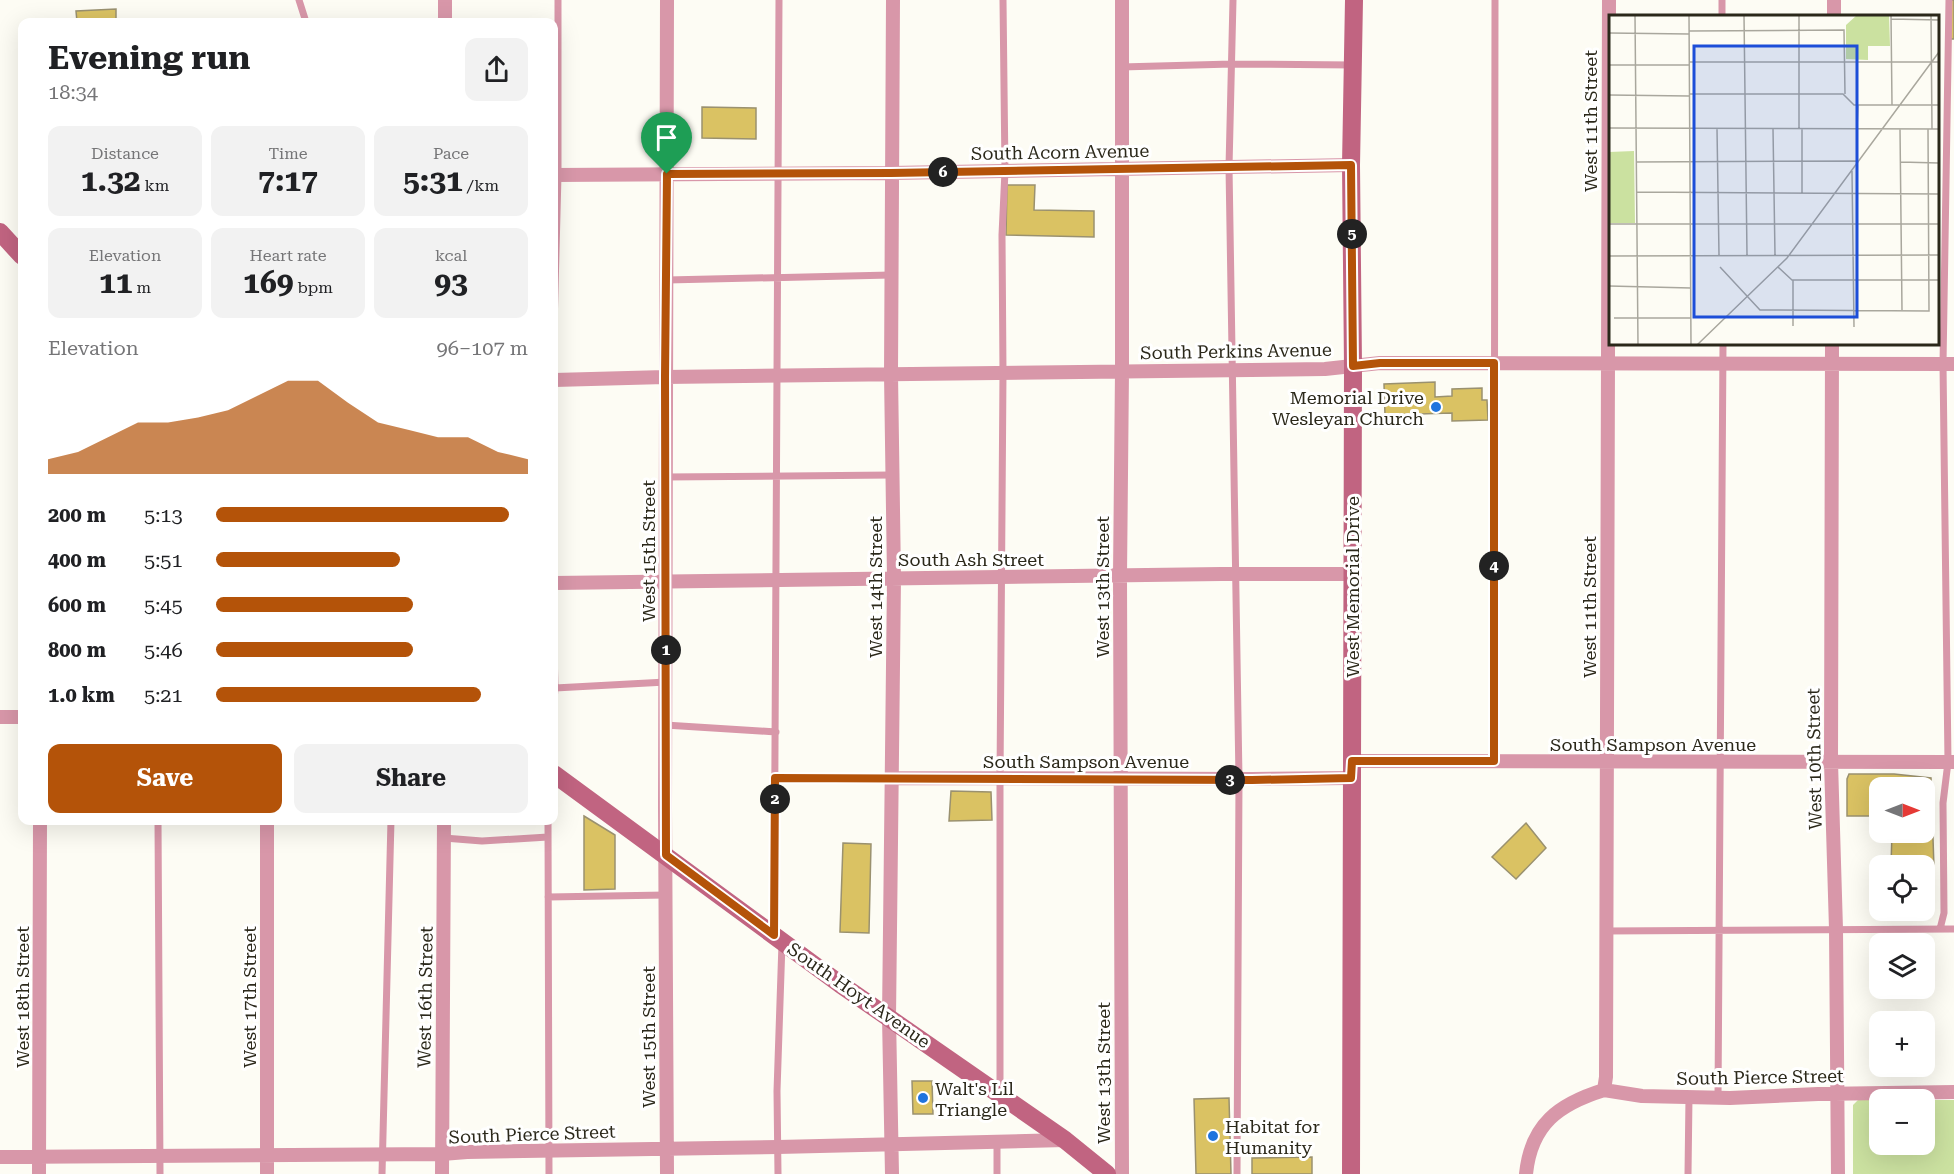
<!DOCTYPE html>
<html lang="en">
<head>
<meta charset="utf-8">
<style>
  body { margin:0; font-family:"Roboto Serif",serif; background:#f2f2f2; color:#202124; height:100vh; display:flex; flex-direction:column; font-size:22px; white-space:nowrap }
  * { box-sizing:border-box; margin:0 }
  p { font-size:20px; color:#757577 }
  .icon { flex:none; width:33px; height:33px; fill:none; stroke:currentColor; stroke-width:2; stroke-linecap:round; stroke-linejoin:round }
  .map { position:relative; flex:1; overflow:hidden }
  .side { position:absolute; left:18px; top:18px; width:540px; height:807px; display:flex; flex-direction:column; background:#fff; border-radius:12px; box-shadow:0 6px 24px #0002 }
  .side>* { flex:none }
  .needle { width:39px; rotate:90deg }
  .buttons { position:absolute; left:1869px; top:777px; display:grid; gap:12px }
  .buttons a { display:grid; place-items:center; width:66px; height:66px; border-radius:12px; background:#fff; box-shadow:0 6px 24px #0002; font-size:30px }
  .pin { position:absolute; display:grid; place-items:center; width:51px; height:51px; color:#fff; margin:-62px -26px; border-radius:50% 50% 50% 0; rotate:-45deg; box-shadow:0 0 6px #0007 }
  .pin .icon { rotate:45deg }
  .km { position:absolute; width:30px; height:30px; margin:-15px; border-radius:50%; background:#222; color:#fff; font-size:16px; line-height:30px; text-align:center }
  .round { display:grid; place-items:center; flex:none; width:63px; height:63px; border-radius:12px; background:#f2f2f2 }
  .headline { display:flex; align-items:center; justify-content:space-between; height:102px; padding:0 30px }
  h1 { font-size:33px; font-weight:700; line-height:45px }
  .figures { display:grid; grid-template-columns:repeat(3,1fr); gap:9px; height:102px; padding:6px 30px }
  .figures div { display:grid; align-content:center; border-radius:12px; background:#f2f2f2; text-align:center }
  .figures b { font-size:30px; font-weight:700 }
  .figures small { font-size:16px; font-weight:400 }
  .figures p { font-size:16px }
  .chart { height:168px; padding:12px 30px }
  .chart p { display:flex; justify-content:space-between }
  .chart svg { width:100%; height:108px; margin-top:6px; fill:#b45309; opacity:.7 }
  .primary-button { display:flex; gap:12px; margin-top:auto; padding:12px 30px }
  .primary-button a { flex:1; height:69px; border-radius:12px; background:#b45309; color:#fff; font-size:24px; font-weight:700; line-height:69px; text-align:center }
  .primary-button a+a { background:#f2f2f2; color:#202124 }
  ul { padding:0 30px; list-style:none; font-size:20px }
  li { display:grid; grid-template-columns:96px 72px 1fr; align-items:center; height:45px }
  li i { height:15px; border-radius:8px; background:#b45309 }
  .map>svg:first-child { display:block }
  .park { fill:#cbe1a0 }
  .building { fill:#dac263; stroke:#9a916f; stroke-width:1.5 }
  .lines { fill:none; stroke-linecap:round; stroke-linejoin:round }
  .lane { stroke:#d897a9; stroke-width:7 }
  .street { stroke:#d897a9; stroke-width:14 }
  .secondary { stroke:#c16481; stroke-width:18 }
  .route-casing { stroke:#fff; stroke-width:12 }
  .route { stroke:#b45309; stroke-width:8 }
  .poi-dot { fill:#1f74de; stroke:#fff; stroke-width:2 }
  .labels { text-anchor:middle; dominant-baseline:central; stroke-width:6; stroke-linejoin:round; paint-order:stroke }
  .street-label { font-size:18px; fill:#2b281a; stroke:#fff }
  .poi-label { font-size:18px; fill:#2b281a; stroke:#fff; text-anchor:start }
  .inset-road { fill:none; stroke:#a9a79d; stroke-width:1.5 }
  .view { fill:#1d4ed8; fill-opacity:0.15; stroke:#1d4ed8; stroke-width:3 }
  .inset-edge { fill:none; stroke:#2b281a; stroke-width:3 }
</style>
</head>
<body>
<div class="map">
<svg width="1954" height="1174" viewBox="0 0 1954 1174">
  <rect width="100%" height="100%" fill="#fdfcf4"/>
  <path class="park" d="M1858 1100H1879L1880 1144H1924L1925 1100H1954V1174H1853V1105Z"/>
  <path class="building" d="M1949 0H1954V39H1949Z
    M116 9V22H77L76 11Z
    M702 107 756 108V139L702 138Z
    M1007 185H1035L1034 210 1094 211V237L1006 235Z
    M1435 382V397L1452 396V389L1482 388V400H1487L1488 420 1452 421V413L1385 415 1384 384Z
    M1849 774H1894L1931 778 1934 868 1924 869V866H1891L1892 832H1924V788H1880V816H1847V779Z
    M951 791 991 792 992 820 949 821Z
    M584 816 615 835V889L584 890Z
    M1526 823 1546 848 1516 879 1492 857Z
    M843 843 871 844 869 933 840 932Z
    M912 1081H932L933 1114H913Z
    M1229 1098 1231 1174H1196L1194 1099Z
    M1312 1157V1174H1252V1158Z"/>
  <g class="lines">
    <path class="lane" d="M299 0 306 22
      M1233 0 1229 167 1239 779 1237 1174
      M1722 0V16
      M1121 67 1232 64 1353 65
      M667 280 891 275
      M554 328 558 175V0
      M665 477 892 475
      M554 649 555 688 554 701
      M555 688 666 682
      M665 725 776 732
      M1494 761 1495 0
      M775 778H892
      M158 820 160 1174
      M548 820 549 1174
      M444 838 482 841 548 837
      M548 897 666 895
      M1940 929 1944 913 1943 803 1948 762 1943 364 1949 0
      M1606 931 1954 929
      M774 933 779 0
      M1000 1092V779L1003 373 1002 235 1005 171 1003 0
      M1718 1098 1723 344
      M997 1142V1174
      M382 1174 391 820
      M778 1174 777 1091 782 943
      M1688 1174 1689 1097"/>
    <path class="street" d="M445 0V22
      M667 0 665 808 667 1174
      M1122 0V371L1120 576 1122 1174
      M1834 16V0
      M554 175 891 173 1351 165
      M1832 344 1831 762 1836 929 1838 1174
      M554 380 665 377 1325 369 1380 363 1954 364
      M554 583 1221 574H1352
      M0 717H22
      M1352 761 1954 762
      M892 778 1252 779 1351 778
      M267 820V1174
      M1604 1090 1642 1096 1730 1098 1818 1094 1954 1092
      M0 1157 442 1154 467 1152 778 1147 1065 1140
      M39 1174 40 820
      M442 1174 444 820
      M892 1174 889 1017 894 578 891 374 893 0
      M1526 1174C1531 1124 1559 1104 1604 1090L1606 1077 1609 0"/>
    <path class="secondary" d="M0 232 22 256
      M554 774 840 984 1065 1140 1107 1174
      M1351 1174 1353 366 1351 165 1354 0"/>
  </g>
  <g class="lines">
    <defs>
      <path id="route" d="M1351 165 1353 366 1380 363H1494V761H1352L1351 778 1252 780 775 778 774 935 666 855 665 377 667 174 891 173Z"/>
    </defs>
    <use href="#route" class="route-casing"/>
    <use href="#route" class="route"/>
  </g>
  <g class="poi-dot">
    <circle cx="1436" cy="407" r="6"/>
    <circle cx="923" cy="1098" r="6"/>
    <circle cx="1213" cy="1136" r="6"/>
  </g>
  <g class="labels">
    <g class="street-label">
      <text transform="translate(1590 121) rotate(-90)">West 11th Street</text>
      <text transform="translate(1060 152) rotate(-1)">South Acorn Avenue</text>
      <text transform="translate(1236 351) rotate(-1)">South Perkins Avenue</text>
      <text transform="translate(648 551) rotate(-90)">West 15th Street</text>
      <text x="971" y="559">South Ash Street</text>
      <text transform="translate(875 587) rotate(-90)">West 14th Street</text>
      <text transform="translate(1102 587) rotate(-90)">West 13th Street</text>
      <text transform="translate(1352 587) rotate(-90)">West Memorial Drive</text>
      <text transform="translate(1589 607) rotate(-90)">West 11th Street</text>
      <text x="1653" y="744">South Sampson Avenue</text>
      <text transform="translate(1814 759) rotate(-91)">West 10th Street</text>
      <text x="1086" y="761">South Sampson Avenue</text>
      <text transform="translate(859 995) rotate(35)">South Hoyt Avenue</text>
      <text transform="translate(22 997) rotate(-90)">West 18th Street</text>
      <text transform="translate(249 997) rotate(-90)">West 17th Street</text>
      <text transform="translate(425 997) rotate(-89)">West 16th Street</text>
      <text transform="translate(648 1037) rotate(-90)">West 15th Street</text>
      <text transform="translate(1103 1073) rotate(-90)">West 13th Street</text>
      <text transform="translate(1760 1077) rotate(-1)">South Pierce Street</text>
      <text transform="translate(532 1134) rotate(-2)">South Pierce Street</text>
    </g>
    <g class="poi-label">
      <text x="1424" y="397" text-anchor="end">Memorial Drive<tspan x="1424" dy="21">Wesleyan Church</tspan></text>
      <text x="935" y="1088">Walt's Lil<tspan x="935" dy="21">Triangle</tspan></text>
      <text x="1225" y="1126">Habitat for<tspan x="1225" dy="21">Humanity</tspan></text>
    </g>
  </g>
  <g transform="translate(1609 15)">
    <rect width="330" height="330" fill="#fdfcf4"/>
    <path d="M248 0H280L281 31H259V45L237 44V10ZM25 136 26 208H0V137Z" fill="#cbe1a0"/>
    <path class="inset-road" d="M26 0 29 330M80 0 82 330M135 0 138 240M282 0 283 90M322 0 323 114M282 4 330 5M80 16 235 15 236 79M0 18 80 19M80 47H330M0 50H80M80 79H234L245 90H330M0 80 80 81M0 113 330 114M190 113V0M108 114 110 240M164 114 166 240M193 114V178M248 114 249 90M291 114 293 295M27 147 249 146M291 147 330 148M243 156 245 312M27 177 330 179M0 209H330M0 241 330 240M111 252 151 295 320 296 319 114M169 252 183 265H330M184 265V311M0 271 82 273M5 303H82M88 330 178 243 330 37"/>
    <path class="view" d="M85 31H248V302H85Z"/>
    <rect width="330" height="330" class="inset-edge"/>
  </g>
</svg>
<div class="buttons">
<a><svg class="needle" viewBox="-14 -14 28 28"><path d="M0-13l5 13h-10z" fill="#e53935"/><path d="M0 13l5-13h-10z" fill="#757577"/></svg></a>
<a><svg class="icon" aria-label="locate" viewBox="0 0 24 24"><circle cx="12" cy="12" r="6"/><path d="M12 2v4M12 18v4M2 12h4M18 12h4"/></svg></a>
<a><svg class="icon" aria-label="layers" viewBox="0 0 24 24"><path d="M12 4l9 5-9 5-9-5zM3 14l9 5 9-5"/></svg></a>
<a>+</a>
<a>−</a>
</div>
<div class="pin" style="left:667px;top:174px;background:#1e9e55"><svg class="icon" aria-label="arrive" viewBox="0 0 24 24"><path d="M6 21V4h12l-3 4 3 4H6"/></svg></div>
<b class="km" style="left:666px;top:650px">1</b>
<b class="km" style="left:775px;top:799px">2</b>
<b class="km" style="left:1230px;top:780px">3</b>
<b class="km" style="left:1494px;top:566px">4</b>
<b class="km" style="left:1352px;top:234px">5</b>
<b class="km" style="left:943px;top:172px">6</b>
<section class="side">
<div class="headline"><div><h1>Evening run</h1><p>18:34</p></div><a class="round"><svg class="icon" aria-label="share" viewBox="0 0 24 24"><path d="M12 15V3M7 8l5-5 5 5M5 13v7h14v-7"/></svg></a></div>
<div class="figures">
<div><p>Distance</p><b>1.32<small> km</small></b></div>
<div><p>Time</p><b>7:17</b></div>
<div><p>Pace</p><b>5:31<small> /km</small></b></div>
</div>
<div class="figures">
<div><p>Elevation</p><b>11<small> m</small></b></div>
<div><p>Heart rate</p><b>169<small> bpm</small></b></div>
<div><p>kcal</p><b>93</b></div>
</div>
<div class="chart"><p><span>Elevation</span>96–107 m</p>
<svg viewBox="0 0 160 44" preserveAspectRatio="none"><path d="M0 44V38L10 35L20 29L30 23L40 23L50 21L60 18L70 12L80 6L90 6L100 15L110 23L120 26L130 29L140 29L150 35L160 38V44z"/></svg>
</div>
<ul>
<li><b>200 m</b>5:13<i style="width:94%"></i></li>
<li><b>400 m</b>5:51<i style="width:59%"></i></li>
<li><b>600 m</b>5:45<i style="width:63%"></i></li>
<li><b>800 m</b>5:46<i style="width:63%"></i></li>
<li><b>1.0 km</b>5:21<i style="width:85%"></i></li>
</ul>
<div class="primary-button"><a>Save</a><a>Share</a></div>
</section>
</div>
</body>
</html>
